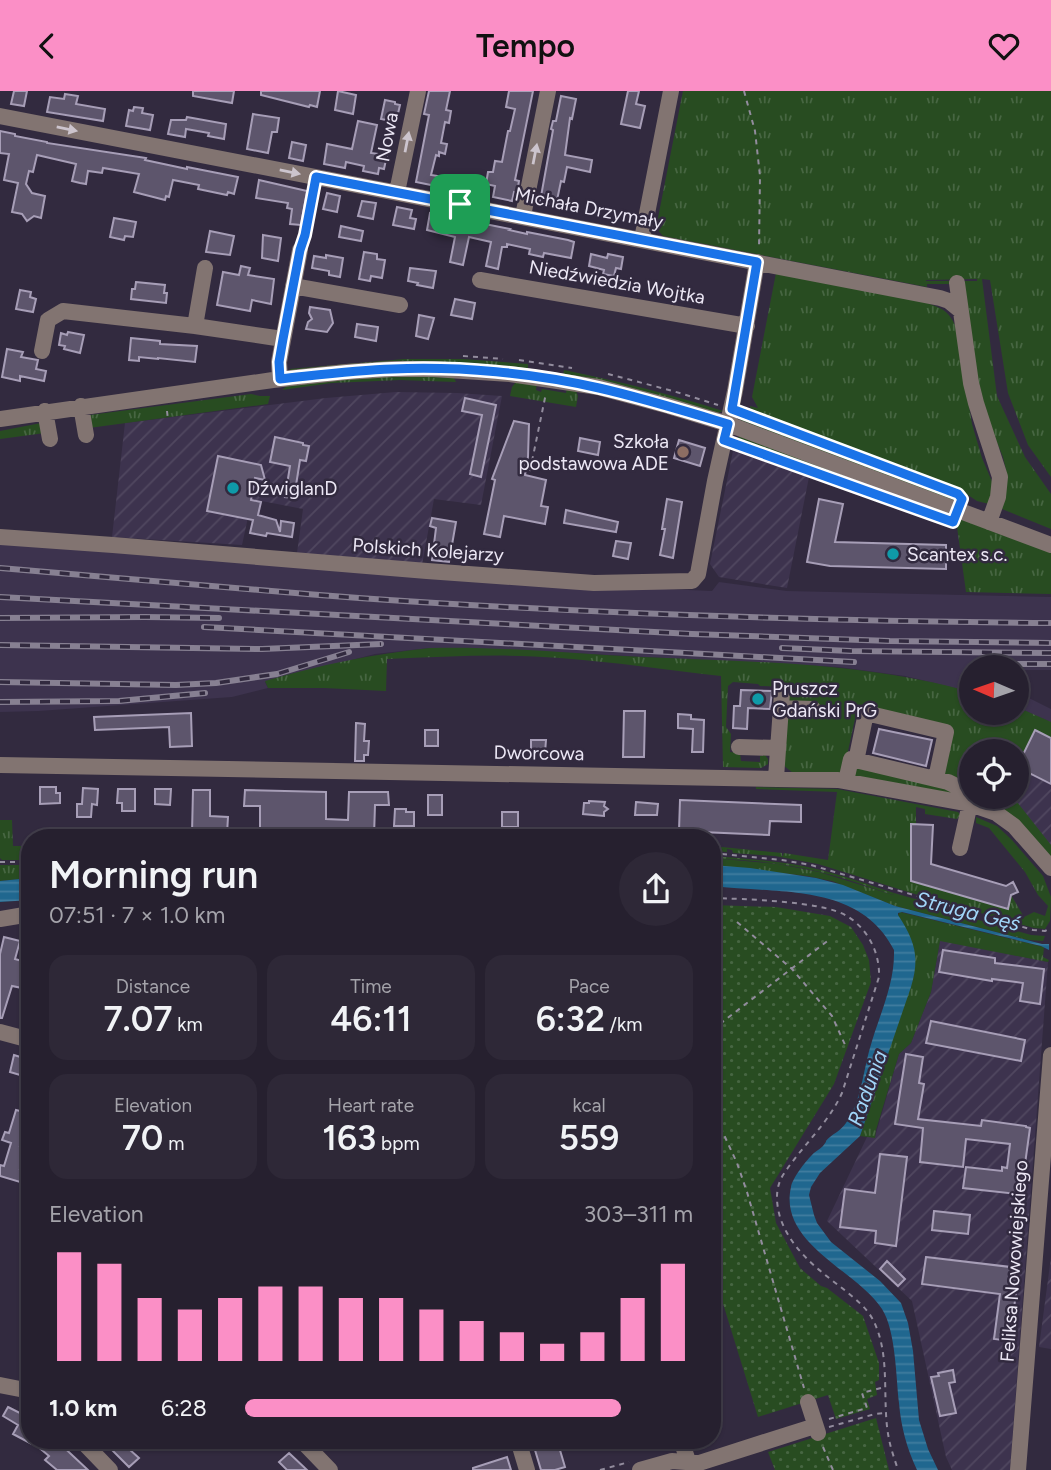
<!DOCTYPE html>
<html lang="en">
<head>
<meta charset="utf-8">
<style>
  body { margin:0; font-family:Figtree,sans-serif; background:#2e2837; color:#f1f3f6; height:100vh; display:flex; flex-direction:column; font-size:26px; white-space:nowrap }
  * { box-sizing:border-box; margin:0 }
  p { font-size:23px; color:#a4a3aa }
  .icon { flex:none; width:38px; height:38px; fill:none; stroke:currentColor; stroke-width:2; stroke-linecap:round; stroke-linejoin:round }
  .map { position:relative; flex:1; overflow:hidden }
  .drawer { position:absolute; left:21px; top:738px; width:700px; height:620px; display:flex; flex-direction:column; background:#26202f; border-radius:28px; box-shadow:0 2px 5px #0004,0 0 0 2px #423e4b }
  .drawer>* { flex:none }
  .needle { width:46px; rotate:272deg }
  .tools { position:absolute; left:959px; top:564px; display:grid; gap:14px }
  .tools a { display:grid; place-items:center; width:70px; height:70px; border-radius:50%; background:#26202f; box-shadow:0 2px 5px #0004,0 0 0 2px #423e4b; font-size:35px }
  .pin { position:absolute; display:grid; place-items:center; width:60px; height:60px; color:#fff; margin:-30px; border-radius:14px; box-shadow:0 4px 10px #0006 }
  .round { display:grid; place-items:center; flex:none; width:74px; height:74px; border-radius:37px; background:#2e2837 }
  .overview { display:flex; align-items:center; justify-content:space-between; height:119px; padding:0 28px }
  h1 { font-size:38px; font-weight:600; line-height:52px }
  .metrics { display:grid; grid-template-columns:repeat(3,1fr); gap:10px; height:119px; padding:7px 28px }
  .metrics div { display:grid; align-content:center; border-radius:18px; background:#2e2837; text-align:center }
  .metrics b { font-size:35px; font-weight:600 }
  .metrics small { font-size:19px; font-weight:400 }
  .metrics p { font-size:19px }
  .chart { height:196px; padding:14px 28px }
  .chart p { display:flex; justify-content:space-between }
  .chart svg { width:100%; height:126px; margin-top:7px; stroke:#fb8fc6; stroke-width:6 }
  ul { padding:0 28px; list-style:none; font-size:23px }
  li { display:grid; grid-template-columns:112px 84px 1fr; align-items:center; height:52px }
  li i { height:18px; border-radius:9px; background:#fb8fc6 }
  header { display:flex; justify-content:space-between; align-items:center; height:91px; padding:0 28px; background:#fb8fc6; color:#111; font-size:32px; font-weight:600 }
  .map>svg:first-child { display:block }
  .industrial { fill:url(#industrial-furrows) }
  .built { fill:#3d334e }
  .grass { fill:url(#grass-tufts) }
  .park { fill:url(#park-dots) }
  .water { fill:url(#water-rules) }
  .building { fill:#5d556c; stroke:#a79eb7; stroke-width:2 }
  .lines { fill:none; stroke-linecap:round; stroke-linejoin:round }
  .path { stroke:#928c9d; stroke-width:2; stroke-dasharray:5 5; stroke-linecap:butt }
  .minor { stroke:#827471; stroke-width:16 }
  .rail-casing { stroke:#878092; stroke-width:6 }
  .rail { stroke:#322a3f; stroke-width:3.5; stroke-dasharray:10; stroke-linecap:butt }
  .oneway { fill:#ccc4cd }
  .route-casing { stroke:#fff; stroke-width:14 }
  .route { stroke:#1a73e8; stroke-width:9 }
  .education-dot { fill:#8d6e63; stroke:#322a3f; stroke-width:2.5 }
  .culture-dot { fill:#0f9aa8; stroke:#322a3f; stroke-width:2.5 }
  .labels { text-anchor:middle; dominant-baseline:central; stroke-width:5; stroke-linejoin:round; paint-order:stroke }
  .street-label { font-size:19px; fill:#ece7f5; stroke:#322a3f }
  .poi-label { font-size:19px; fill:#ece7f5; stroke:#322a3f; text-anchor:start }
  .water-label { font-size:21px; font-style:italic; fill:#a1d6f9; stroke:#322a3f }
</style>
</head>
<body>
<header><svg class="icon" aria-label="back" viewBox="0 0 24 24"><path d="M15 5l-7 7 7 7"/></svg>Tempo<svg class="icon" aria-label="heart" viewBox="0 0 24 24"><path d="M12 20l-8-8c-3-5 5-10 8-4 3-6 11-1 8 4z"/></svg></header>
<div class="map">
<svg width="1051" height="1379" viewBox="0 0 1051 1379">
  <defs>
    <pattern id="industrial-furrows" width="10" height="10" patternUnits="userSpaceOnUse" patternTransform="scale(1.75)"><rect width="10" height="10" fill="#3d334e"/><path d="M-1 1l2-2M0 10L10 0M9 11l2-2" fill="none" stroke="#50475f"/></pattern>
    <pattern id="grass-tufts" width="24" height="20" patternUnits="userSpaceOnUse" patternTransform="scale(1.75)"><rect width="24" height="20" fill="#284c21"/><path d="M3 7l-1-3M5 7V3M7 7l1-3M15 17l-1-3M17 17v-4M19 17l1-3" fill="none" stroke="#476642"/></pattern>
    <pattern id="park-dots" width="8" height="8" patternUnits="userSpaceOnUse" patternTransform="scale(1.75)"><rect width="8" height="8" fill="#284c21"/><path d="M2 2h.1M6 6h.1" fill="none" stroke="#476642" stroke-width="1.8" stroke-linecap="round"/></pattern>
    <pattern id="water-rules" width="6" height="5" patternUnits="userSpaceOnUse" patternTransform="scale(1.75)"><rect width="6" height="5" fill="#20678f"/><path d="M0 2.5h6" fill="none" stroke="#417d9f"/></pattern>
  </defs>
  <rect width="100%" height="100%" fill="#322a3f"/>
  <path class="industrial" d="M396 301 457 302 502 305 481 414 434 408 422 474 297 462 303 418 252 408 242 454 112 446 125 332 326 307Z
    M733 360 809 386 787 497 719 486 710 473Z
    M971 601V621H1017V616L1051 631V763L996 705H1017V660H971Z
    M940 849 1048 871 1010 1379H952L946 1366 912 1210 827 1130 867 1046H875L899 963 911 952 931 901Z
    M1051 1166V1258L1039 1256Z"/>
  <path class="built" d="M0 452 524 492 712 500 719 491 787 500 1051 506V579H1017V576H971V580L962 581 971 584V601L905 585 838 576 513 559 430 557 375 563 265 591 268 597 232 606 39 620 0 621Z
    M1017 601 1051 618V631L1017 616Z"/>
  <path class="grass" d="M683 0H1051V386L1028 354 1008 302 990 189 982 188 997 305 1025 366 1051 403V438L1002 418 1007 394 1006 379 1003 366 988 330 978 296 963 190H977V188L926 189V190H953V193H927V196L663 145 656 137Z
    M776 182 925 211C943 218 948 219 956 236L972 333 982 367 993 393 989 413 977 410 956 396 751 320 750 315 758 317 752 306Z
    M404 268H463L528 273V279H291L289 278Z
    M564 279C618 290 670 303 723 320L715 323 563 284Z
    M395 284 454 287 456 291 400 289 332 292 282 299 288 294Z
    M516 291 537 292 536 299 541 301 542 298 566 302 567 297 576 300 578 305 576 316 510 305 512 296Z
    M251 303 260 305H270L268 313 89 337 90 324Z
    M738 325 955 406 958 408 957 412 740 329Z
    M41 332 45 342 0 348V340Z
    M739 346H744L844 383 850 390 734 348Z
    M960 426 1051 461V503L966 501 957 436Z
    M430 557C501 555 573 563 643 566 753 571 864 571 971 601V621H1017V616L1051 631V647L1035 639 1017 675V660H971V703L946 686 942 677 951 635 858 614 845 674 839 684 793 682 783 674 786 631 790 614 786 596 760 595 758 593 733 591 728 595 726 636 731 643 730 661 740 662 741 670 760 671V665L765 664 768 668V673L761 677 723 676 721 585C667 579 614 571 560 567 503 562 444 566 387 568L386 600 324 597H268L265 590C320 574 373 563 430 557Z
    M855 675 950 696 965 707 851 685Z
    M756 696 837 698 958 721 960 724 957 728 925 723V718L916 716V733L911 734V790L1007 818 1011 804 1024 826 1034 821 1045 825 1048 815 1038 804 1025 781 989 737 976 732V726L997 735 1012 749 1043 785 1051 806 1050 830 1045 838 1034 837 931 808 818 773 775 765 733 762 732 759 727 758V761L712 760V755L782 762V766L784 762 828 769 837 701 756 698Z
    M974 705H1009L1017 711 1051 754V769L988 712Z
    M0 729H12L13 755H30V769H2L0 767Z
    M712 767 778 773 819 781 893 804 894 802 926 811V814L1031 844 1045 845 1043 850 1028 849 895 815 832 790 807 785 712 774Z
    M0 774H30V787L0 790Z
    M900 821 1044 856 1043 866 1049 869 1048 871 940 850 931 901 911 952 899 963 876 1039 875 1047 860 1045 914 884 911 850 898 824Z"/>
  <path class="park" d="M712 765C748 768 786 770 821 779 845 785 870 794 894 802L893 804C869 796 845 787 820 781 785 772 748 769 712 767Z
    M712 814 776 816 830 825 851 836 863 854 869 869 871 891 834 993 770 1097 776 1132 800 1177 821 1195 827 1197 863 1225 879 1272V1289L875 1291 877 1304 867 1308 870 1318 836 1328 828 1304 758 1326 712 1177Z
    M876 1327 889 1379H775L768 1361Z"/>
  <path class="water" d="M712 774 750 777 816 787 843 794 895 815 1042 853H1049V859L1041 855 902 821 898 822V824C915 850 920 866 911 896L860 1045 820 1082 811 1096 809 1104 814 1124 817 1132 831 1151 880 1190 901 1212 908 1232 913 1260 919 1329 928 1358 938 1379H917C907 1358 901 1336 899 1312 896 1287 896 1240 882 1218 858 1180 778 1153 791 1096 792 1088 805 1071 811 1065 814 1061 819 1059 823 1055 829 1048 823 1052 830 1046 835 1042 841 1039 846 1032 861 1011 863 981 870 957 879 924 895 894 894 859 860 791 776 803 712 795Z
    M30 787V809L0 811V790Z"/>
  <path class="building" d="M14 0H27L24 15 11 13Z
    M193 0H234L232 12 193 5Z
    M261 0H320L317 16 310 14 309 16 261 4Z
    M338 0 356 4 353 23 335 19Z
    M429 0H450L446 19 451 20 449 32 445 31 441 52 447 53 445 63 439 61V65L436 64 431 84 438 85 436 95 416 91 428 29 429 24 424 23Z
    M509 0H533L515 89 519 90 517 102 514 101 512 110 493 106 495 95 486 93 488 81H493L495 70 502 71 508 40H510L515 18 506 16Z
    M628 0H639L636 13 645 15 640 37 621 33Z
    M65 3 78 5 76 13 105 18 103 30 47 21 50 6 64 8Z
    M561 5 576 8 572 28 570 27 565 64 592 69 590 81 567 76 564 91 561 90 556 114 540 111 553 39 551 38 553 30H556Z
    M385 9 395 11V13L400 14 396 31 381 28Z
    M134 16 143 17 142 22 153 24 150 39 126 35 129 19 133 20Z
    M253 23 279 27 277 41H272L268 62 247 58Z
    M187 26 226 33 224 48 208 45 209 42 186 38 185 46 168 43 171 29H186Z
    M358 30 377 34 371 62 387 64 384 78 379 77 378 83 363 80 364 75 346 71 345 77 324 73 327 53 352 58Z
    M0 40 15 43V45L47 51V52L146 67 145 69 187 78V76L238 86 234 103 228 101 227 104 198 98 199 94 173 89 169 106 166 105 165 109 134 101 139 83 103 77 102 82 88 80 86 93 80 92 72 90 76 73 37 64 33 81 29 80 26 93 32 102 45 105 41 127 34 125 27 130 22 123 12 121 18 92 4 89 9 63 0 62Z
    M292 51 306 54 303 70 289 67Z
    M259 89 307 100 301 134 290 133 292 118 287 117 288 112 256 107Z
    M327 102 340 105 337 121 323 118Z
    M362 110 376 112 373 128 358 125Z
    M397 116 412 119 410 127 416 128 414 138 393 134Z
    M430 122 510 138 509 139 527 143V141L568 149 574 151 571 167 544 162 543 166 529 163 530 158 507 153V156H502L498 178 486 175 491 151 469 146 463 174 450 171 455 146 427 139Z
    M114 127 136 131 133 146 125 145 124 149 110 146Z
    M341 135 363 140 361 150 339 146Z
    M210 140 234 145 230 164 206 161Z
    M263 144 281 147 278 170 262 167Z
    M364 161 377 163V168L385 169 382 187 371 185 370 190 359 188Z
    M591 163 607 167 608 163 623 166 621 178 616 177 614 185 603 183 604 179 589 175Z
    M326 164 343 167 340 186 329 184V180L312 177 314 165 326 167Z
    M241 175 250 177 248 184 274 188 271 213 252 209 250 220 217 214 223 181 239 184Z
    M410 177 436 180 433 197 417 194 418 192 408 190Z
    M136 191 165 194 164 202H167L166 212 131 208 132 198H135Z
    M20 199 31 201 30 206 36 208 33 221 16 218Z
    M455 208 475 212 472 228 451 224Z
    M310 216 330 219 333 232 327 241 306 238 308 231 312 228 309 222Z
    M419 224 434 227 428 248 416 245Z
    M357 233 378 236 376 250 355 246Z
    M68 241 84 244 80 262 64 258 65 255 59 254 61 242 67 244Z
    M131 247 160 250V253L197 255 195 271 158 267V268L139 266V270L129 269Z
    M7 258 23 261 21 266 38 269 36 278 46 280 44 290 20 285V290L2 286Z
    M465 307 496 314 481 386 470 383 482 324 462 320Z
    M514 330 529 333 528 366 525 384 546 389 541 415 548 416 545 433 504 425 500 446 484 443 495 389 492 388Z
    M275 346 303 352V354L309 355 306 370 300 369 294 407 285 406 290 375 270 371Z
    M580 347 600 351 598 364 578 360Z
    M679 349 705 357 700 375 674 367Z
    M218 365 261 374 265 389 255 387 251 409 261 411 258 424 276 429 280 441 281 430 294 432 292 446 267 442 266 445 250 442 253 429 207 420Z
    M667 408 682 411 673 467 660 464 665 438H662Z
    M819 408 843 413 835 451 946 454V478L830 475 807 471Z
    M566 419 618 431 616 441 564 432Z
    M432 427 456 431 449 471 432 469 436 437 430 435Z
    M616 450 631 452 628 468 613 465Z
    M741 599 772 600 770 618 748 617 747 638 733 637 734 615H740Z
    M624 620H645L644 666H623Z
    M191 622 192 655 170 656 169 636 95 639 94 626Z
    M678 623 691 624V628L704 629 703 661H692L693 638 678 637Z
    M356 632 365 633 364 650H369L368 664H364V670H355Z
    M879 638 932 649 926 675 873 662Z
    M425 639H438V655H425Z
    M1035 639 1051 647V693L1017 676Z
    M531 649H546L545 662 531 661Z
    M40 696H56V702H60V712L40 713Z
    M83 697 98 698 97 714 92 713 91 726H77V713H82Z
    M118 698H135V720H122V712H117Z
    M155 698H171L170 714 155 713Z
    M193 699H210V725L228 726 227 743 192 742Z
    M245 699 326 701V728L348 729 349 701H388L389 714H375L374 745 339 744V739L260 737V715H244Z
    M428 704H442V724H428Z
    M680 709 801 714V731L770 730 769 744 679 740Z
    M589 710 605 711 604 715 608 718 604 721V725L583 723 584 712H589Z
    M636 711 658 713 657 724H635Z
    M395 718H406V721H414V735H394Z
    M502 721H518V736H502Z
    M911 733 933 734 931 773 1006 795 1013 791 1018 801 1011 804 1008 818 911 790Z
    M4 846 20 850 15 868 29 872 22 897 12 895 2 927H0V863Z
    M943 859 995 867V872L1044 878 1040 913 1020 910 1023 892 992 888V890L939 881Z
    M931 930 1025 949 1021 970 926 952Z
    M906 963 923 966 919 992 924 993 918 1028 981 1035 982 1029 1026 1035V1036L1030 1037 1021 1102H1017V1103L963 1097 966 1076 1002 1080V1076L1007 1077 1010 1053 966 1048 963 1076 920 1071 923 1037 895 1033Z
    M14 964 30 969V987L10 981Z
    M27 994H30V1023L20 1055 26 1057 20 1078 30 1081V1094L0 1085V1074L4 1075 11 1052 2 1049 5 1041 9 1042 16 1019 20 1020Z
    M880 1063 907 1066 896 1155 875 1152 876 1140 840 1136 845 1098 875 1102Z
    M934 1120 970 1124 968 1143 932 1139Z
    M926 1166 1019 1177 1010 1250 994 1248 1000 1203 922 1193Z
    M887 1170 905 1188 898 1195 880 1178Z
    M953 1279 955 1291 949 1292 956 1322 940 1325 931 1286 939 1285 938 1282Z
    M8 1316 30 1327V1352L13 1343 18 1334 3 1325Z
    M30 1349H56L88 1379H57L45 1369 49 1365Z
    M119 1349 139 1367 129 1376 111 1358Z
    M532 1349H557L565 1376 555 1379H541Z
    M289 1362 307 1379H287L279 1371Z
    M507 1366 511 1379H473V1377Z"/>
  <g class="lines">
    <path class="path" d="M744 0 755 40 760 85 759 158
      M305 145 313 99
      M463 265 503 268
      M519 269 572 277
      M608 283 673 300 718 314
      M167 320 168 329
      M746 323 960 405
      M737 353 761 361
      M530 380 546 302
      M712 762 782 769 811 774 1033 839 1045 840 1051 837
      M0 771H30
      M712 807C743 808 823 810 847 825 868 838 880 862 879 886L842 1002C828 1033 801 1056 783 1084 775 1097 776 1112 780 1126 790 1157 817 1178 842 1197 853 1206 865 1215 872 1227 892 1263 881 1310 889 1348 891 1359 895 1369 898 1379
      M737 831 792 878 832 925 846 956
      M712 939 830 848
      M712 1018 737 1072 747 1101 804 1297
      M829 1328 867 1317 862 1302 885 1296
      M829 1336 875 1323 885 1322
      M823 1356 833 1379
      M600 1379 629 1371"/>
    <path class="minor" d="M0 25 940 207 949 210 960 219
      M397 101 418 0
      M523 125 548 0
      M642 148 671 0
      M480 189 747 235
      M957 192 971 292 976 312 1000 386 998 406 989 431
      M293 195 400 214
      M195 235 205 177
      M42 260 48 229 63 220 195 235 283 248
      M280 288 279 271 300 159
      M81 315 86 344
      M45 320 50 348
      M0 328 273 289 346 281 393 278H433L510 283 598 296 669 315 728 333 1051 454
      M0 446 113 454 427 480 594 492 692 490 698 483 715 390 735 300 757 171
      M781 617 813 618
      M739 656 778 657
      M856 670 866 622 946 641 936 687
      M0 674 838 689 970 713 996 722 1014 735 1051 777
      M776 687 782 602
      M846 690 851 668 948 691 960 697 971 708 960 757
      M0 828 30 823
      M0 941 30 949
      M0 1294 30 1300
      M808 1311 818 1342
      M81 1349 110 1379
      M301 1349 330 1379
      M518 1349 527 1379
      M681 1349 691 1379
      M640 1379 672 1370 699 1372 815 1335
      M1018 1379 1051 964"/>
    <defs>
      <path id="rail" d="M0 477C119 487 239 498 359 507 589 523 820 530 1051 532
        M0 506 692 543 890 550 1051 552
        M0 527 145 526 219 527
        M204 536 854 571
        M0 554 262 558 381 553
        M782 557 851 560 1051 562
        M1007 573H1051
        M0 591 176 594 216 592 277 583 349 561
        M0 611 119 610 205 602"/>
    </defs>
    <use href="#rail" class="rail-casing"/>
    <use href="#rail" class="rail"/>
  </g>
  <defs><path id="oneway-solid" d="M-6-.8H1V-3.2L6.5 0L1 3.2V.8H-6Z" transform="scale(1.75)"/></defs>
  <g class="oneway">
    <use href="#oneway-solid" transform="translate(67 38) rotate(11)"/>
    <use href="#oneway-solid" transform="translate(407 51) rotate(-79)"/>
    <use href="#oneway-solid" transform="translate(535 63) rotate(-79)"/>
    <use href="#oneway-solid" transform="translate(290 81) rotate(11)"/>
  </g>
  <g class="lines">
    <defs>
      <path id="route" d="M316 86 757 171 732 318 958 403 962 408 953 431 724 349 728 333C685 320 643 307 599 297 535 282 458 275 392 278 355 279 318 284 280 288L279 271 283 248 300 159 305 144Z"/>
    </defs>
    <use href="#route" class="route-casing"/>
    <use href="#route" class="route"/>
  </g>
  <circle class="education-dot" cx="683" cy="361" r="7"/>
  <g class="culture-dot">
    <circle cx="233" cy="397" r="7"/>
    <circle cx="893" cy="463" r="7"/>
    <circle cx="758" cy="608" r="7"/>
  </g>
  <g class="labels">
    <g class="street-label">
      <text transform="translate(387 46) rotate(-79)">Nowa</text>
      <text transform="translate(589 117) rotate(11)">Michała Drzymały</text>
      <text transform="translate(617 191) rotate(10)">Niedźwiedzia Wojtka</text>
      <text transform="translate(428 459) rotate(4)">Polskich Kolejarzy</text>
      <text transform="translate(539 662) rotate(1)">Dworcowa</text>
      <text transform="translate(1014 1170) rotate(-86)">Feliksa Nowowiejskiego</text>
    </g>
    <g class="poi-label">
      <text x="669" y="350" text-anchor="end">Szkoła<tspan x="669" dy="22">podstawowa ADE</tspan></text>
      <text x="247" y="397">DźwiglanD</text>
      <text x="907" y="463">Scantex s.c.</text>
      <text x="772" y="597">Pruszcz<tspan x="772" dy="22">Gdański PrG</tspan></text>
    </g>
    <g class="water-label">
      <text transform="translate(968 820) rotate(14)">Struga Gęś</text>
      <text transform="translate(867 997) rotate(-70)">Radunia</text>
    </g>
  </g>
</svg>
<div class="tools">
<a><svg class="needle" viewBox="-14 -14 28 28"><path d="M0-13l5 13h-10z" fill="#e53935"/><path d="M0 13l5-13h-10z" fill="#a4a3aa"/></svg></a>
<a><svg class="icon" aria-label="locate" viewBox="0 0 24 24"><circle cx="12" cy="12" r="6"/><path d="M12 2v4M12 18v4M2 12h4M18 12h4"/></svg></a>
</div>
<div class="pin" style="left:460px;top:113px;background:#1e9e55"><svg class="icon" aria-label="arrive" viewBox="0 0 24 24"><path d="M6 21V4h12l-3 4 3 4H6"/></svg></div>
<section class="drawer">
<div class="overview"><div><h1>Morning run</h1><p>07:51 · 7 × 1.0 km</p></div><a class="round"><svg class="icon" aria-label="share" viewBox="0 0 24 24"><path d="M12 15V3M7 8l5-5 5 5M5 13v7h14v-7"/></svg></a></div>
<div class="metrics">
<div><p>Distance</p><b>7.07<small> km</small></b></div>
<div><p>Time</p><b>46:11</b></div>
<div><p>Pace</p><b>6:32<small> /km</small></b></div>
</div>
<div class="metrics">
<div><p>Elevation</p><b>70<small> m</small></b></div>
<div><p>Heart rate</p><b>163<small> bpm</small></b></div>
<div><p>kcal</p><b>559</b></div>
</div>
<div class="chart"><p><span>Elevation</span>303–311 m</p>
<svg viewBox="0 0 160 44" preserveAspectRatio="none"><path d="M5 44V6M15 44V10M25 44V22M35 44V26M45 44V22M55 44V18M65 44V18M75 44V22M85 44V22M95 44V26M105 44V30M115 44V34M125 44V38M135 44V34M145 44V22M155 44V10"/></svg>
</div>
<ul>
<li><b>1.0 km</b>6:28<i style="width:84%"></i></li>
</ul>
</section>
</div>
</body>
</html>
